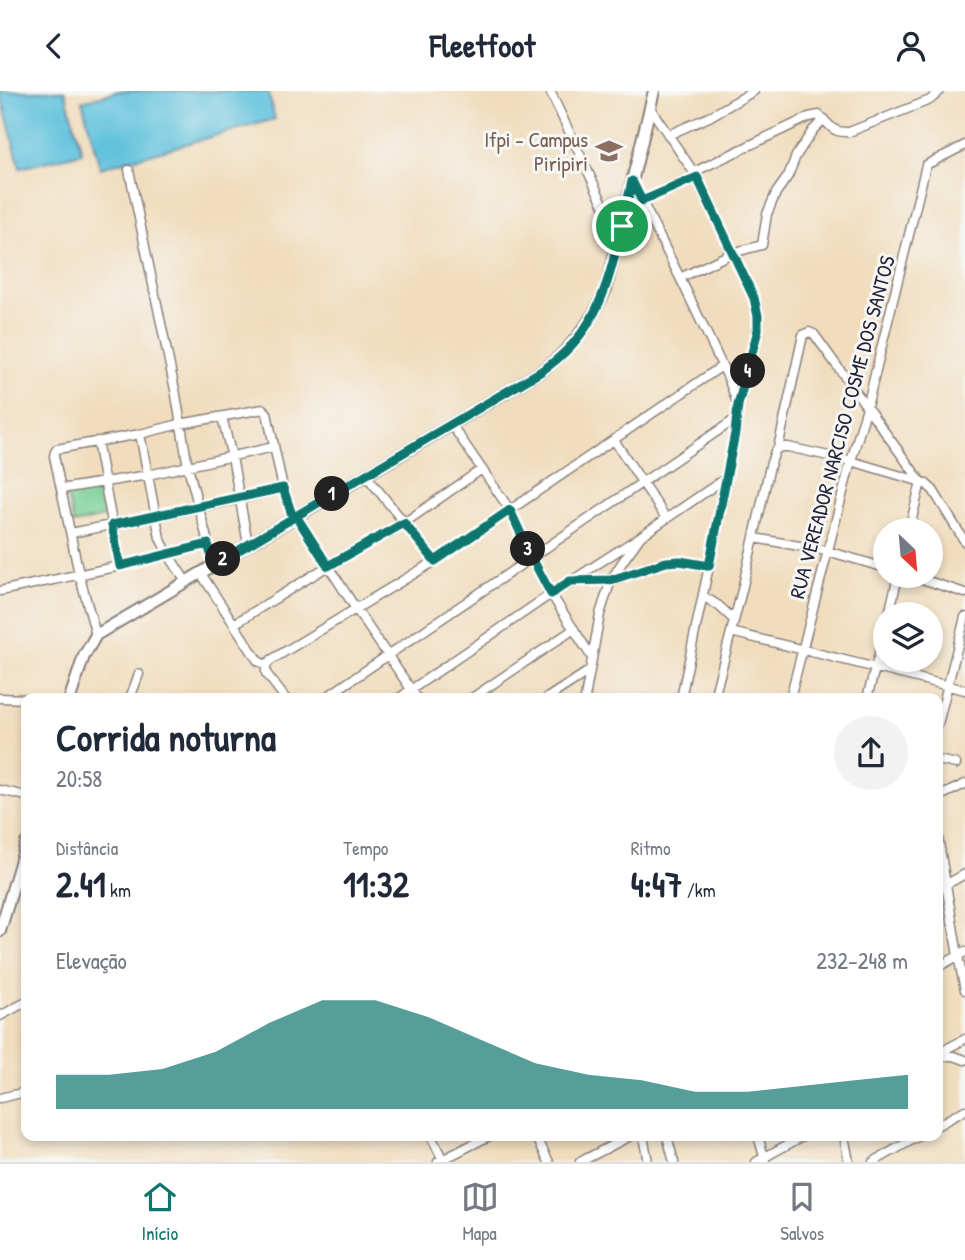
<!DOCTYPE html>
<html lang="pt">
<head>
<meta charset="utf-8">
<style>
  body { margin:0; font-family:"Patrick Hand",sans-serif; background:#f2f2f3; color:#1f2937; height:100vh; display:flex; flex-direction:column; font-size:26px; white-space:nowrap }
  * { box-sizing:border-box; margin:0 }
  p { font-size:23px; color:#747a83 }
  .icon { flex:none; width:38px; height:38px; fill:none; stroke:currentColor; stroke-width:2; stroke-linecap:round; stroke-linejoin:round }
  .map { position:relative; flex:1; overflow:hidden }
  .sheet { position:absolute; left:21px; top:602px; width:922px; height:448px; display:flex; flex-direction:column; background:#fff; border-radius:14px; box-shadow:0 4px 10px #0003 }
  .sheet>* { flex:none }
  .needle { width:46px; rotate:154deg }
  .controls { position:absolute; left:873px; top:427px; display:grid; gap:14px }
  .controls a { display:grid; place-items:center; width:70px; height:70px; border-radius:50%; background:#fff; box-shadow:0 4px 10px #0003; font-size:35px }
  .pin { position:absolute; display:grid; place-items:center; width:60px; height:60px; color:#fff; margin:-30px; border:4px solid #fff; border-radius:50%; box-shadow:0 2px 7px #0007 }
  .km { position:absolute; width:35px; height:35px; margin:-18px; border-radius:50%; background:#222; color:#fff; font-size:19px; line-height:35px; text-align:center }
  .round { display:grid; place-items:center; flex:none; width:74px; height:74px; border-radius:37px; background:#f2f2f3 }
  .headline { display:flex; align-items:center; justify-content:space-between; height:119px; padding:0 35px }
  h1 { font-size:38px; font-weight:700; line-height:52px }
  .stats { display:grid; grid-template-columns:repeat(3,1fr); gap:10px; height:119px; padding:7px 35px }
  .stats div { display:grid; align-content:center }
  .stats b { font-size:35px; font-weight:700 }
  .stats small { font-size:19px; font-weight:400 }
  .stats p { font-size:19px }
  .chart { height:196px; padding:14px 35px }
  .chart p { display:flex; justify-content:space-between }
  .chart svg { width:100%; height:126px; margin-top:7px; fill:#0f766e; opacity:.7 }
  header { display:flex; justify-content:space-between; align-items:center; height:91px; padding:0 35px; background:#fff; font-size:32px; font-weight:700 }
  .tab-bar { display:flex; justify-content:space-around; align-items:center; height:98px; border-top:2px solid #e0e1e3; background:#fff; font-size:19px; color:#747a83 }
  .tab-bar a { display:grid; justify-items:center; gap:4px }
  .tab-bar .active { color:#0f766e }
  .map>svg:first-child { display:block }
  .green { fill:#78cf94; stroke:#4d7868; stroke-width:2 }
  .water { fill:#5fc1dd; stroke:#40728c; stroke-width:2 }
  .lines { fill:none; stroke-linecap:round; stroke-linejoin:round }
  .minor-casing { stroke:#8a807c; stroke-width:11 }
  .major-casing { stroke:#8a807c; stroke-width:14 }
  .minor { stroke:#fff; stroke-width:8 }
  .major { stroke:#fff; stroke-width:10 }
  .route-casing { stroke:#fff; stroke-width:14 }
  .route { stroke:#0f766e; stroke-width:9 }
  .labels { text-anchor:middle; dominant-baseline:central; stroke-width:6; stroke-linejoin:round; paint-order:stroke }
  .education-label { font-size:21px; fill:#785e54; stroke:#f6f6f2; text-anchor:end }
  .street-label { font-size:21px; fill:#22223b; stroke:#f6f6f2 }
</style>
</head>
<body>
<header><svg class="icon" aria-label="back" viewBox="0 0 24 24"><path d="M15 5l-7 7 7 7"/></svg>Fleetfoot<svg class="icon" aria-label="person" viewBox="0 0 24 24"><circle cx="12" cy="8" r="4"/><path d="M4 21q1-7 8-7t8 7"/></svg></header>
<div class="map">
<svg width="965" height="1071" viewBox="0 0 965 1071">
  <rect width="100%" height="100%" fill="#f6f6f2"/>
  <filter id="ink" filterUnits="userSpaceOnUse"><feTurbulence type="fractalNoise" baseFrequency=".0143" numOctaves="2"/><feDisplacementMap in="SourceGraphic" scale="14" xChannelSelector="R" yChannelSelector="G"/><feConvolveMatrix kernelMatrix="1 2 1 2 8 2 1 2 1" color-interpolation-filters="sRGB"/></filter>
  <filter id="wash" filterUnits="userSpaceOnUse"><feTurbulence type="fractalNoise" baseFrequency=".00686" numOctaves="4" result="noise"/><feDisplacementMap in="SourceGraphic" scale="28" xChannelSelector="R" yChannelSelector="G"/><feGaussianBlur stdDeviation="1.57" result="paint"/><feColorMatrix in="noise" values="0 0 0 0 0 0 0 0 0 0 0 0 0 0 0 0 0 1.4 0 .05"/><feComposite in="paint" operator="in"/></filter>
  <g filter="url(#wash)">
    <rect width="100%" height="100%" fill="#f1ddbe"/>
    <path class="green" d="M100 392 108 425 74 433 66 400Z"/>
    <path class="water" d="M0 0H65L82 62 20 77Z
      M118 0H268L275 28 100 77 82 10Z"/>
  </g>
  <g filter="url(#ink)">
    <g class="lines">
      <defs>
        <path id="minor" d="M550 0 608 123 612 128 622 135
          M650 17 697 86 754 207 757 215 758 239 738 314 735 342 709 475 681 607
          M668 44 709 26 754 0
          M129 79 176 304 188 376 214 474
          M694 81 809 26 819 24C831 34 831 42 849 41L930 9 940 0
          M632 90 685 197 728 287 738 314
          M642 110 697 86
          M680 187 732 162 762 154 767 123 776 102 788 85 796 65 813 39 824 28
          M222 326 232 366 248 453
          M451 333 510 419 532 467 551 503 591 565
          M140 343 160 447 168 463 185 489
          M614 349 666 427
          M97 350 120 475
          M778 357 803 244 809 241 814 243 921 391 909 439
          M365 383 435 470
          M61 398 148 384 274 356
          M296 425 356 518 417 607
          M71 442 240 408 283 397
          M755 447 827 460 886 477
          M200 481 258 570 266 574
          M912 485 965 502
          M572 490 611 489 666 471 680 470 709 475
          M0 500 120 475 208 453
          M703 505 719 515 734 529
          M889 523 898 485
          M234 533 328 475 404 432 482 378
          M731 541 965 599
          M96 544 79 483 54 365 55 361 57 358 140 343 180 333 263 318 267 322 283 397 293 427
          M0 607 26 608
          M130 607 139 583
          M285 607 266 582V574L271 569 435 470 722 275
          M325 607 737 327
          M399 607 551 503 641 445
          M472 607 574 538
          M547 607 589 580
          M585 607 600 523 611 489 623 470 641 445 726 387
          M714 607 742 499 770 375 775 360 780 356H788L851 370 925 392 933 399 965 451
          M790 607 851 370 867 316 926 74 965 54
          M867 607 886 537
          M938 633 965 526
          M938 669 956 673
          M0 699 26 705
          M938 706 965 693
          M938 746 958 865 965 899
          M938 798 965 783
          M938 876 965 861
          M0 925 26 911
          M941 965 948 957 965 948
          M941 965H954L965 969
          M0 1007 26 1001
          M938 1034 965 1019
          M431 1045 444 1071
          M536 1045 549 1071
          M643 1045 648 1071
          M667 1045 674 1071
          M758 1045 765 1069
          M844 1045 849 1071
          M438 1071 489 1045
          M580 1071 630 1045
          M756 1071 803 1045
          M873 1071 919 1045"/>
        <path id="major" d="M70 607 84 565 96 544 540 281C570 260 591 232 606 198L654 0
          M0 840 26 752"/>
      </defs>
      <use href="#minor" class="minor-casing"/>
      <use href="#major" class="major-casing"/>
      <use href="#minor" class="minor"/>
      <use href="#major" class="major"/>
    </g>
  </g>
  <g class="lines" filter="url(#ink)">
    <defs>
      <path id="route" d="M622 135C607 197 597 243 540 281L296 425 293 427 283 397 112 434 120 475 208 453 214 474 293 427 296 425 328 475 404 432 435 470 510 419 532 467 551 503 570 490 611 489 666 471 680 470 709 475 735 342 738 314 758 239V225L754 207 697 86 642 110 632 90 622 135"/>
    </defs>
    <use href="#route" class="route-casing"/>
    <use href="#route" class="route"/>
  </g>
  <defs>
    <symbol id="university-bare" viewBox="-9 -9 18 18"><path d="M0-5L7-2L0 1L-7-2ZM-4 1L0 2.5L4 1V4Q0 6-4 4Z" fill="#8d6e63" stroke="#f6f6f2" stroke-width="2.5" paint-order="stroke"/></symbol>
  </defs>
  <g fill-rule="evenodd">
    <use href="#university-bare" x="590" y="41" width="38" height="38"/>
  </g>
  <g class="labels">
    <g class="education-label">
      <text x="588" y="48">Ifpi - Campus<tspan x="588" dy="24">Piripiri</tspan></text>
    </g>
    <g class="street-label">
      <text transform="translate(842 336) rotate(-75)">RUA VEREADOR NARCISO COSME DOS SANTOS</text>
    </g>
  </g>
</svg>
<div class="controls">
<a><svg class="needle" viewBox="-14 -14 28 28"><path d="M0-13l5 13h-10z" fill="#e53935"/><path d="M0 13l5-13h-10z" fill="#747a83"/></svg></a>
<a><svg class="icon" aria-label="layers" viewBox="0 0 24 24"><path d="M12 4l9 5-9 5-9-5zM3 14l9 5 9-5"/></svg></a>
</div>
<div class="pin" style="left:622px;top:135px;background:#1e9e55"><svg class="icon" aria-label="arrive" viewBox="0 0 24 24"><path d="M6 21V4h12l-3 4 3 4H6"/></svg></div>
<b class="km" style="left:332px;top:403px">1</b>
<b class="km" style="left:223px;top:468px">2</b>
<b class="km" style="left:528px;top:458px">3</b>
<b class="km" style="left:748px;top:280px">4</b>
<section class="sheet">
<div class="headline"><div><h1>Corrida noturna</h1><p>20:58</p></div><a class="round"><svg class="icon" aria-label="share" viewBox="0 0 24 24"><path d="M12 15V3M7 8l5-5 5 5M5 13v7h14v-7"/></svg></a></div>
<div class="stats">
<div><p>Distância</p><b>2.41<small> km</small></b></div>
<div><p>Tempo</p><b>11:32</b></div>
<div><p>Ritmo</p><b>4:47<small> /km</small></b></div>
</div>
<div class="chart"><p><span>Elevação</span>232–248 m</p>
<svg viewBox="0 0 160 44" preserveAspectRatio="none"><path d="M0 44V32L10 32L20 30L30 24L40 14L50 6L60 6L70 12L80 20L90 28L100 32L110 34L120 38L130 38L140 36L150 34L160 32V44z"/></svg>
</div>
</section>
</div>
<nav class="tab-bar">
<a class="active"><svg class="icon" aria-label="home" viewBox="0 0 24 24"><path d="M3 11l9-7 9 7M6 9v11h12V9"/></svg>Início</a>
<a><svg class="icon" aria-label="map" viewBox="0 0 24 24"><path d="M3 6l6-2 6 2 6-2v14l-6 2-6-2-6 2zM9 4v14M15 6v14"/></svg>Mapa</a>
<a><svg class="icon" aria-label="saved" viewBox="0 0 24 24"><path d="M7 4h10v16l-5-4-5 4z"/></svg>Salvos</a>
</nav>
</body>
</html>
